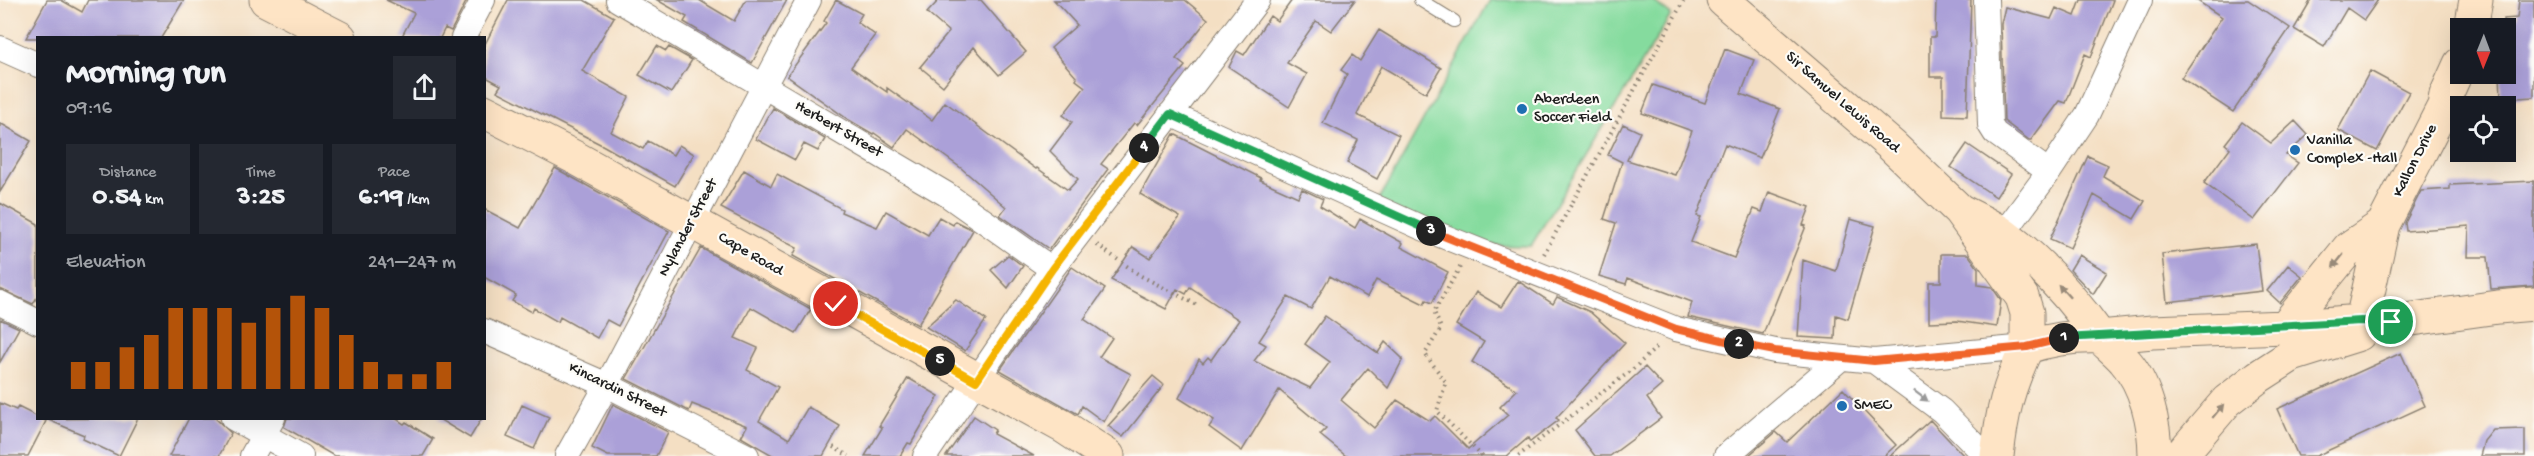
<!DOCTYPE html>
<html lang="en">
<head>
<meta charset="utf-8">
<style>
  body { margin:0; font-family:"Gochi Hand",sans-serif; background:#242831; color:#f1f3f6; height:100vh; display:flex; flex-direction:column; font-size:22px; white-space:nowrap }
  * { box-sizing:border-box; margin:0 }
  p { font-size:20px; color:#9ea1a6 }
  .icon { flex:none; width:33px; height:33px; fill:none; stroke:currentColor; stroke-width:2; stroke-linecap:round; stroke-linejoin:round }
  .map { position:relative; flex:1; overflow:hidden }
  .panel { position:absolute; left:36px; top:36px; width:450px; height:384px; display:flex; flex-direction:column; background:#171b24; border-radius:0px; box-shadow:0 6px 24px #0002 }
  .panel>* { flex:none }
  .needle { width:39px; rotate:181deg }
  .tools { position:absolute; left:2450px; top:18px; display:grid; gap:12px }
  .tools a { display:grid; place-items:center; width:66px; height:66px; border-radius:0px; background:#171b24; box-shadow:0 6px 24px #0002; font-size:30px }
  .pin { position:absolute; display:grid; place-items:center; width:51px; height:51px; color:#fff; margin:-26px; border:3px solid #fff; border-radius:50%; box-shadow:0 2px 6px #0007 }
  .km { position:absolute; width:30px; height:30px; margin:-15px; border-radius:50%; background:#222; color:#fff; font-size:16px; line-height:30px; text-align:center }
  .round { display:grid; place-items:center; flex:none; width:63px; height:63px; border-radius:0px; background:#242831 }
  .summary { display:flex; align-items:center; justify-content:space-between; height:102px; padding:0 30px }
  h1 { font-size:33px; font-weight:700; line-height:45px }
  .figures { display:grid; grid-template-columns:repeat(3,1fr); gap:9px; height:102px; padding:6px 30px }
  .figures div { display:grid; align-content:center; border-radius:0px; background:#242831; text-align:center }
  .figures b { font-size:26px; font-weight:700 }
  .figures small { font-size:16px; font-weight:400 }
  .figures p { font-size:16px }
  .chart { height:168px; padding:12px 30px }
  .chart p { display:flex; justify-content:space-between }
  .chart svg { width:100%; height:108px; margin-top:6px; stroke:#b45309; stroke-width:6 }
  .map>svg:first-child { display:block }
  .green { fill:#85db9e; stroke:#507c5d; stroke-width:1.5 }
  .building { fill:#aba0d8 }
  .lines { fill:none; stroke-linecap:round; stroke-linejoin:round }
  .lane-casing { stroke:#887e70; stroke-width:14 }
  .street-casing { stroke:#887e70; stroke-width:26 }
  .secondary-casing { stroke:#887e70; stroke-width:35 }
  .path { stroke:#887e70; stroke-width:4; stroke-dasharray:1.5 4.5; stroke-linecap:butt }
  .lane { stroke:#fff; stroke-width:12 }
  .street { stroke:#fff; stroke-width:24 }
  .secondary { stroke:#fee4c5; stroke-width:33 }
  .oneway { fill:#988a79 }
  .oneway2 { fill:#999 }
  .split-1-casing { stroke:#fff; stroke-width:12 }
  .split-2-casing { stroke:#fff; stroke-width:12 }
  .split-3-casing { stroke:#fff; stroke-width:12 }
  .split-4-casing { stroke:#fff; stroke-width:12 }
  .split-5-casing { stroke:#fff; stroke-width:12 }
  .split-6-casing { stroke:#fff; stroke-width:12 }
  .split-1 { stroke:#22a559; stroke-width:8 }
  .split-2 { stroke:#f0652b; stroke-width:8 }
  .split-3 { stroke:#f0652b; stroke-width:8 }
  .split-4 { stroke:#22a559; stroke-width:8 }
  .split-5 { stroke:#f5b400; stroke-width:8 }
  .split-6 { stroke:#f5b400; stroke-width:8 }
  .poi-dot { fill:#1f6fb2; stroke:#fdfcf7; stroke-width:2 }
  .labels { text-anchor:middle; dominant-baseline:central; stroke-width:4.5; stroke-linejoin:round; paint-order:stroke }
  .poi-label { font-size:16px; fill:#1c1c1c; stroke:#fdfcf7; text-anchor:start }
  .street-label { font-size:16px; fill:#1c1c1c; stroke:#fdfcf7 }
</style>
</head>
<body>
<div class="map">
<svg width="2534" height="456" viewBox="0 0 2534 456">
  <rect width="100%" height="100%" fill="#fdfcf7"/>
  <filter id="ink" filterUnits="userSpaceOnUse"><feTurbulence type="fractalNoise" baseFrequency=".0167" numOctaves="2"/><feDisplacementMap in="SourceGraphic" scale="12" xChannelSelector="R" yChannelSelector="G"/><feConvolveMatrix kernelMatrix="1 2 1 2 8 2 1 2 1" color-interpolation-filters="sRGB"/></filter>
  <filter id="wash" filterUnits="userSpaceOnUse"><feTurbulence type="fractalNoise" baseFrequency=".008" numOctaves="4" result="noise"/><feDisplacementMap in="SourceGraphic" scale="24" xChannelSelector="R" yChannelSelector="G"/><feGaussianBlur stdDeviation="1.35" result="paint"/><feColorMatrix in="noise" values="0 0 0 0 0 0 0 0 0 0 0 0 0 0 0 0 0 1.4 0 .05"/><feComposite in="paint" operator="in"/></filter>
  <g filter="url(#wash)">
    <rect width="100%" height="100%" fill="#f4dfc3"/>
    <path class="green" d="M1490 0H1652L1671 15 1531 246 1472 245 1378 202Z"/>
    <g id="blocks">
      <path class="building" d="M47 0H61L82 12 88 0H184L161 38H26Z
        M386 0H467L451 31 445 28 440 38H401L414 13Z
        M508 0H584L614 17 582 71 629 97 611 132 643 149 648 141 673 155 679 145 694 154 675 186 604 146 497 91 501 85 484 76V46Z
        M657 0H699L734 21 746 0H787L752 63 684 22 687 17Z
        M836 0 862 14 857 22 875 35 851 67 887 92V88L932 120 945 102 1036 169 1037 168 1068 190 1078 179 1050 151 1072 122 1063 115 1085 87 1076 80 1077 78 1051 48 1077 25 1054 0H1185L1208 19 1176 59 1185 66 1137 125 1134 123 1101 164 1108 169 1049 249 1000 215 1006 207 961 168 907 129 894 147 874 133 873 134 849 120 787 76 826 23 824 21Z
        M939 0H981L1026 52 999 75 974 47 943 86 920 67 949 32 927 13Z
        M1292 0H1355L1331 31 1316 21 1287 63 1307 74 1289 107 1229 67 1237 51 1244 55 1270 16 1277 21Z
        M1936 0H1971L1967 116 1943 115V77H1930V37H1935Z
        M2081 0H2113L2091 57 2085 54 2066 103 2060 101 2031 140H2029L2004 121 2001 24 2005 7 2051 19 2056 8 2075 16Z
        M2196 0H2248L2290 28 2233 112 2181 78 2222 17Z
        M2311 0H2378L2364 20 2347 8 2324 47 2294 29Z
        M2519 0H2534V97L2501 99 2500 74H2505L2507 63 2504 19 2517 18Z
        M1379 30 1441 68 1426 93 1381 66 1357 115 1399 135 1377 179 1347 163 1358 140 1323 123 1347 74 1341 70 1352 55 1360 61Z
        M657 46 666 51 669 47 692 60 671 93 639 75Z
        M1725 49 1754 60 1741 94 1780 109 1760 158 1725 144 1697 216 1701 217 1691 242 1734 258 1754 209 1762 212 1769 192 1810 207 1803 225 1806 226 1763 334 1688 317 1692 302 1628 278 1626 284 1599 276 1616 223 1604 219 1622 162 1608 155 1623 124 1640 132 1627 160 1675 175 1692 131 1642 113 1653 85 1705 103Z
        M2370 71 2409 92 2377 151 2338 130Z
        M773 108 825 139 818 151 804 144 795 160 756 139Z
        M2295 121 2308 135 2286 155 2298 163 2254 220 2204 183 2230 148 2225 144 2242 122 2271 143Z
        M0 123 31 141 0 192Z
        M1174 134 1261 178 1260 180 1298 197 1302 189 1323 199 1320 206 1355 228 1360 219 1403 243 1401 247 1448 272 1432 303 1426 300 1424 304 1376 280 1367 297 1330 276 1311 309 1288 297 1259 341 1266 345 1254 361 1310 388 1330 362 1305 344 1325 316 1378 353 1385 342 1403 359 1388 388 1368 368 1341 400 1374 428 1397 400 1430 421 1435 416 1468 449 1508 415 1500 407 1517 390 1472 362 1484 342 1456 325 1476 292 1501 307 1518 281 1553 304 1557 297 1590 312 1625 343 1556 418 1559 420 1530 442 1528 438 1507 456H1346L1320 435 1326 429 1279 390 1242 451 1209 427 1214 420 1179 398 1199 359 1203 363 1208 357 1211 360 1239 320 1190 287 1186 294 1177 289 1166 309 1111 280 1133 247 1150 258 1180 217 1140 194Z
        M1967 144 2011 174 1996 197 1951 167Z
        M2088 156 2108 165 2103 176 2145 201 2134 219 2094 195 2070 248 2050 239Z
        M555 168 669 231 618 326 607 320 597 338 560 317 558 322 534 308 532 312 512 301 516 295 484 277V209L520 228Z
        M744 170 771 186 777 174 842 209 841 212 877 227 886 211 928 235 939 217 953 225 955 221 973 230 918 325 793 256 797 248 721 208Z
        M2534 181V263H2532L2534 286 2491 289 2488 257H2468L2469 226 2406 231 2405 223 2421 191 2450 189V185Z
        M0 203 38 224V295L33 304 0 289Z
        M1850 219 1875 226 1848 319 1836 315 1835 339 1798 337 1803 260 1836 271Z
        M2256 244 2262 291 2167 302 2162 254Z
        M701 248 811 309 796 333 751 307 735 338 758 348 747 370 778 387 759 421 789 439 808 407 840 426 823 456H774L741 437 747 426 692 404 689 411 626 379Z
        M1941 254H1968L1978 268V285L1992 287 2001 300 1997 327 1957 321 1929 322V282H1941Z
        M1008 255 1023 266 1008 288 991 270Z
        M2079 255 2107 272 2093 294 2070 270Z
        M2288 265 2302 276 2280 303 2267 291Z
        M1072 267 1105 289 1084 319 1112 338 1099 357 1131 374 1104 422 1082 406 1078 414 1000 370Z
        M956 300 986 320 965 351 926 327Z
        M0 319 19 328 0 362Z
        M2401 353 2425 406 2316 456H2298L2277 409Z
        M1645 367 1662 385 1647 398 1661 418 1610 456H1595L1575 430Z
        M1153 376 1164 385 1123 437 1108 426Z
        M908 378 939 396 911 444 908 443 900 456H865L882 428 879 426Z
        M1843 389 1896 445 1884 456H1748L1776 432 1787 442Z
        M0 403 16 410 18 407 46 421 28 456H0Z
        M613 404 668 432 656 456H608L592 448Z
        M522 405 549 417 534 449 507 437Z
        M974 416 995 430 993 434 1034 456H946Z
        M138 418 119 456 83 439 84 435 46 419Z
        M189 418H215L231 433 219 456H169Z
        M287 418H395L404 424 406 422 433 439 423 456H334L284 427Z
        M437 418H482L470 438Z
        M1930 420 1964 456H1890Z
        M2525 429V456H2480L2484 441 2493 430Z"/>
    </g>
  </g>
  <g filter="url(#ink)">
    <use href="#blocks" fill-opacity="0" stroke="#887e70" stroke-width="1.5"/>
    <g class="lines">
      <defs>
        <path id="lane" d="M1420 0 1454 21"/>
        <path id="street" d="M618 0 946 194 1052 269
          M1986 0 1990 125 1995 133 2049 172
          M463 38 483 0
          M0 48 38 65
          M1170 114 1420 227 1676 329 1775 351 1874 361 2027 347
          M2003 234 2049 172 2087 115 2140 0
          M0 303 38 322
          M484 331 607 385 747 456
          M1874 361 1942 411 1986 456
          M233 418 301 456
          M252 456 273 418
          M567 456 607 385 809 0
          M925 456 1052 269 1258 0
          M1726 456 1840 359"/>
        <path id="secondary" d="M266 0 340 38
          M1723 0 1891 145 1959 210 2022 297 2027 313V347
          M2471 28 2476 0
          M484 111 574 157 1064 427 1108 456
          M1959 210C1974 218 1991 225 2004 235 2042 263 2073 299 2100 337L2152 332 2285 327 2361 321 2391 322 2498 307 2534 304
          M2285 327 2349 248 2383 225
          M2359 334 2383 225 2444 106 2446 95 2460 64
          M1997 456C2002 411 2008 388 2027 347 2052 339 2074 336 2100 337 2108 345 2117 352 2124 360 2146 384 2155 424 2155 456
          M2180 456 2227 401 2258 377 2292 355 2356 335"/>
      </defs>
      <use href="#lane" class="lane-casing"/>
      <use href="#street" class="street-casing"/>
      <use href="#secondary" class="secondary-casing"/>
      <path class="path" d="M1097 245 1141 276 1199 306
        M1544 254 1684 0
        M1460 267 1434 312 1441 328 1425 354 1446 382 1437 411 1482 456
        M833 447 849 456
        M1518 456 1632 370 1658 346"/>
      <use href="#lane" class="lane"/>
      <use href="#street" class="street"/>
      <use href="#secondary" class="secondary"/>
    </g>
    <defs><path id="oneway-solid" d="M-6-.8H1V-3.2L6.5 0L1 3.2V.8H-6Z" transform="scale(1.5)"/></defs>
    <g class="oneway">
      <use href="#oneway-solid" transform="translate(2338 261) rotate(129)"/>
      <use href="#oneway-solid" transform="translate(2064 291) rotate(-132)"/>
      <use href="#oneway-solid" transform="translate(2218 411) rotate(-50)"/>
    </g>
    <use class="oneway2" href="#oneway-solid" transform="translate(1921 396) rotate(37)"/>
  </g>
  <g class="lines" filter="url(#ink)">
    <defs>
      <path id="split-1" d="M2064 338 2361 321 2391 322"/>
      <path id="split-2" d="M1739 344 1775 351 1874 361 2027 347 2064 338"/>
      <path id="split-3" d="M1431 231 1676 329 1739 344"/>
      <path id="split-4" d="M1144 148 1170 114 1431 231"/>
      <path id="split-5" d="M940 361 976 381 1052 269 1144 148"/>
      <path id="split-6" d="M836 304 940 361"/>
    </defs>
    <use href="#split-1" class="split-1-casing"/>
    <use href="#split-2" class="split-2-casing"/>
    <use href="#split-3" class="split-3-casing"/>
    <use href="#split-4" class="split-4-casing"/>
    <use href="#split-5" class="split-5-casing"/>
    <use href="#split-6" class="split-6-casing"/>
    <use href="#split-1" class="split-1"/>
    <use href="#split-2" class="split-2"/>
    <use href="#split-3" class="split-3"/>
    <use href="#split-4" class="split-4"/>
    <use href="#split-5" class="split-5"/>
    <use href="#split-6" class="split-6"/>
  </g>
  <g class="poi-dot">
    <circle cx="1522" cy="109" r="6"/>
    <circle cx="2295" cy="150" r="6"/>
    <circle cx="1842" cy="406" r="6"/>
  </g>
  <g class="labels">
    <g class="poi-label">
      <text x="1534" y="100">Aberdeen<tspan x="1534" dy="18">Soccer Field</tspan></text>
      <text x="2307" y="141">Vanilla<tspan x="2307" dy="18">Complex -Hall</tspan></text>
      <text x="1854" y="406">SMEC</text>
    </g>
    <g class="street-label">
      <text transform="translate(1842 103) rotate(41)">Sir Samuel Lewis Road</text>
      <text transform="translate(838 130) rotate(30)">Herbert Street</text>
      <text transform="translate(2416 161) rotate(-63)">Kallon Drive</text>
      <text transform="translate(689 228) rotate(-62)">Nylander Street</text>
      <text transform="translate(750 255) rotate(30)">Cape Road</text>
      <text transform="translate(617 391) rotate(26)">Kincardin Street</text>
    </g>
  </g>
</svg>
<div class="tools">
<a><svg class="needle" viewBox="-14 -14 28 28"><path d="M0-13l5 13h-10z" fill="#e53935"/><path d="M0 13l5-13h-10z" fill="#9ea1a6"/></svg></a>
<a><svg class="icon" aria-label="locate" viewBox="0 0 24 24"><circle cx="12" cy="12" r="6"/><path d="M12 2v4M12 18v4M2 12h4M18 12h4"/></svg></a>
</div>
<div class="pin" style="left:2391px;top:322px;background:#1e9e55"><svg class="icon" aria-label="arrive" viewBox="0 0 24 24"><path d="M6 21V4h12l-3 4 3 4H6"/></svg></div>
<div class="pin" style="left:836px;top:304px;background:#d93025"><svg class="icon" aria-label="check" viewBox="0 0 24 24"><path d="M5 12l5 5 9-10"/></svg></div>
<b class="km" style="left:2064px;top:338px">1</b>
<b class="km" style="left:1739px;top:344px">2</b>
<b class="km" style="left:1431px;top:231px">3</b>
<b class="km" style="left:1144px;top:148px">4</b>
<b class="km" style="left:940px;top:361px">5</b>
<section class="panel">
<div class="summary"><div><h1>Morning run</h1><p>09:16</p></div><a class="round"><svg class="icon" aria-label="share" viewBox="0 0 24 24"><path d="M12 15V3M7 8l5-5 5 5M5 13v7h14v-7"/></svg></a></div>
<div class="figures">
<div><p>Distance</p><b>0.54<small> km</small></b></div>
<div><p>Time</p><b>3:25</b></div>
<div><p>Pace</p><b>6:19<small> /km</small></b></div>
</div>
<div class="chart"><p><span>Elevation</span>241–247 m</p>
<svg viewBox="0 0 160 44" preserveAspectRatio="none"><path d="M5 44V33M15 44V33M25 44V27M35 44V22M45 44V11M55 44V11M65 44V11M75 44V17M85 44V11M95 44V6M105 44V11M115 44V22M125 44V33M135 44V38M145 44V38M155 44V33"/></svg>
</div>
</section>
</div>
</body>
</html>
